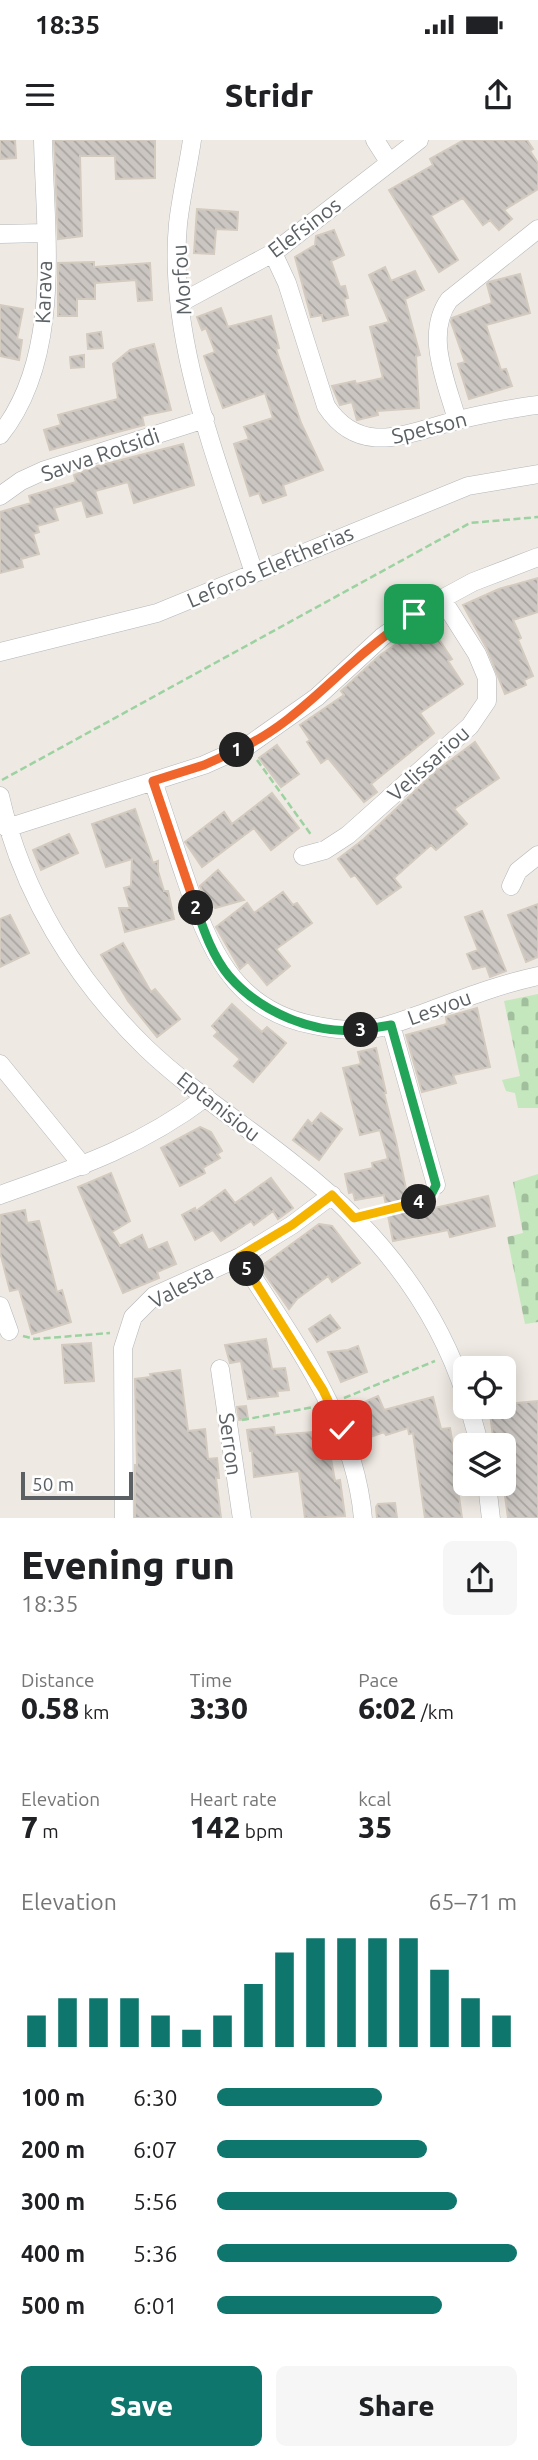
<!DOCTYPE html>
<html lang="en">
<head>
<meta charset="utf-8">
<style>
  body { margin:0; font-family:Ubuntu,sans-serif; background:#f6f6f6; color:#202124; height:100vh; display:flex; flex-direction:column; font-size:26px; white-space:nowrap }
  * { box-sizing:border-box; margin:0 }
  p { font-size:23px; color:#757577 }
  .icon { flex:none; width:38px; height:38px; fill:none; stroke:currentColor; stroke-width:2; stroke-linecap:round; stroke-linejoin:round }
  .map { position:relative; height:1378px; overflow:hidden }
  .sheet { display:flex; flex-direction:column; background:#fff; flex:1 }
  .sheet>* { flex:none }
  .fabs { position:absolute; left:453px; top:1216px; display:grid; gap:14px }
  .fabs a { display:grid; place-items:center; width:63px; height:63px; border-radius:10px; background:#fff; box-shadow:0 4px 18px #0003; font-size:35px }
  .scale { position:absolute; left:21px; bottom:18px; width:112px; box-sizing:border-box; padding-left:7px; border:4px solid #5a6063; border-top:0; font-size:19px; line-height:24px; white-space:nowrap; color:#5a6063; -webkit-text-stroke:5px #fff; paint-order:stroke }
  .pin { position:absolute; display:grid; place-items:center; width:60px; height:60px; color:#fff; margin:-30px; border-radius:14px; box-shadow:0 4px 10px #0006 }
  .km { position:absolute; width:35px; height:35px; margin:-18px; border-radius:50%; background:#222; color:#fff; font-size:19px; line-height:35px; text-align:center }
  .round { display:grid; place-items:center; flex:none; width:74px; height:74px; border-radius:10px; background:#f6f6f6 }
  .head { display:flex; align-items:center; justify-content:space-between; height:119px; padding:0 21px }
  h1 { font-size:38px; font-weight:800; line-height:52px }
  .stats { display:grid; grid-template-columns:repeat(3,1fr); gap:10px; height:119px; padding:7px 21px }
  .stats div { display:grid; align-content:center }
  .stats b { font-size:30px; font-weight:800 }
  .stats small { font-size:19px; font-weight:400 }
  .stats p { font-size:19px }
  .chart { height:196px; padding:14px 21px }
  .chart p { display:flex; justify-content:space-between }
  .chart svg { width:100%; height:126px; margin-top:7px; stroke:#0f766e; stroke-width:6 }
  .cta { display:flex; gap:14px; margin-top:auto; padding:14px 21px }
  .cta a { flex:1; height:80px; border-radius:10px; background:#0f766e; color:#fff; font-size:28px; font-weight:800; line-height:80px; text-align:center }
  .cta a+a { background:#f6f6f6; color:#202124 }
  ul { padding:0 21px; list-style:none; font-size:23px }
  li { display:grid; grid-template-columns:112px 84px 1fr; align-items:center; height:52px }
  li i { height:18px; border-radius:9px; background:#0f766e }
  .status { display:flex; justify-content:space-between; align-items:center; height:49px; padding:0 35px; background:#fff; direction:ltr }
  .status svg { height:19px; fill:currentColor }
  header { display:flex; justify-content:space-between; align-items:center; height:91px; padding:0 21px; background:#fff; font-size:32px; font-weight:800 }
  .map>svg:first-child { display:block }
  .cemetery { fill:url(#cemetery-stones) }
  .building { fill:url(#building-back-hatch); stroke:#d3cac0; stroke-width:2 }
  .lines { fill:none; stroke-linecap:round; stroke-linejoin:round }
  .street-casing { stroke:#b3b6ba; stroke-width:19 }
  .path { stroke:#9cd2a1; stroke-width:2.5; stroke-dasharray:7 3.5; stroke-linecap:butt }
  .street { stroke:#fff; stroke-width:18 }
  .split-1-casing { stroke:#fff; stroke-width:14 }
  .split-2-casing { stroke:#fff; stroke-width:14 }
  .split-3-casing { stroke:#fff; stroke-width:14 }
  .split-4-casing { stroke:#fff; stroke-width:14 }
  .split-5-casing { stroke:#fff; stroke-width:14 }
  .split-6-casing { stroke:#fff; stroke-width:14 }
  .split-1 { stroke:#f0652b; stroke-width:9 }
  .split-2 { stroke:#f0652b; stroke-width:9 }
  .split-3 { stroke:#22a559; stroke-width:9 }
  .split-4 { stroke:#22a559; stroke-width:9 }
  .split-5 { stroke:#f5b400; stroke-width:9 }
  .split-6 { stroke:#f5b400; stroke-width:9 }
  .labels { text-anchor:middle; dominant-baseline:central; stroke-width:5; stroke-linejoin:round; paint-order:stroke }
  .street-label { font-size:21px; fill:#5a6063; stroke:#fff }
</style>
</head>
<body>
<div class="status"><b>18:35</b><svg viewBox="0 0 49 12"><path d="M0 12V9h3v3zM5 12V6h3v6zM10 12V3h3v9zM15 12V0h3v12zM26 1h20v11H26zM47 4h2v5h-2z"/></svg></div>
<header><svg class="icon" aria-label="menu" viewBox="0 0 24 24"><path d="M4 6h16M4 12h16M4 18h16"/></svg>Stridr<svg class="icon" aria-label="share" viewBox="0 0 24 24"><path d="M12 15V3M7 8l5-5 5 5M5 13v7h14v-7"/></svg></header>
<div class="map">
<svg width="538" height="1379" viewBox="0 0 538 1379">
  <defs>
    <pattern id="cemetery-stones" width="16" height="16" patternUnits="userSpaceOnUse" patternTransform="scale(1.75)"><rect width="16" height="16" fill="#c4e7bd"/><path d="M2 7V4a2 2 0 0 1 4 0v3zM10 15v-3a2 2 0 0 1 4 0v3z" fill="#a2bf9d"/></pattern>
    <pattern id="building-back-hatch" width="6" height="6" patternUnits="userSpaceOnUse" patternTransform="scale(1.75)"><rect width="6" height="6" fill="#cbc6c1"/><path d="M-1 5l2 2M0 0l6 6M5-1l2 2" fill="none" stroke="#a8a4a0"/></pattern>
  </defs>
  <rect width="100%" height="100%" fill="#eee9e2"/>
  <path class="cemetery" d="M538 854V968H518L515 953 506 951 502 940 520 936 504 861Z
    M538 1034V1182L525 1184 507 1097 523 1093 513 1042Z"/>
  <path class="building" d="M0 0H15L16 18 0 19Z
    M54 0H155V38L116 39 115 16H80L82 96 58 99Z
    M464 0H527L533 9 530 11 538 23V49L504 70 512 79 499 90 490 80 483 85 463 58 431 76 458 120 439 132 389 50 433 25 430 19Z
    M197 69 238 72 237 90 216 89 214 114 194 113Z
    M334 90 344 115 331 121 340 147 345 146 348 158 344 159 348 175 323 181 322 175 311 177 295 117 315 105 316 96Z
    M94 122V127L150 123 152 160 138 161 136 140 95 143V159H77V176H58V123Z
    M385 127 391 141 415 131 424 150 405 159 420 215 416 216 419 268 377 271 378 275 357 280 352 262 340 265 332 246 355 241 356 244 383 238 370 187 389 182 369 135Z
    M520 134 530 173 486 185 501 230 506 229 512 246 469 259 458 224 465 222 451 182 452 178 492 163 487 144 489 142Z
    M0 165 23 169 17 199 22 200 19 220 0 216Z
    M221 168 228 187 271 176 279 208 276 209 301 283 323 330 283 345 286 355 263 363 259 353 250 356 234 304 249 299 244 287 273 278 265 253 223 268 204 216 215 212 206 188 202 190 197 177Z
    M101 192 103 208 88 209 87 194Z
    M154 204 171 270 142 276 144 285 50 310 44 290 61 285 58 275 118 259 113 224 130 210Z
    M84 215V227L71 228 70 217Z
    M183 304 194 345 134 363 128 342 95 351 102 373 87 377 82 360 54 368 58 380 37 386 39 392 33 394 39 414 21 419 23 427 0 433V372L31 363 29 356 76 342 74 335 94 327Z
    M538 438V472L513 480 521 498 518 500 533 536 524 540 526 545 505 554 487 509 463 465 499 449Z
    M428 483 452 519 448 521 463 544 420 573 434 593 371 644 377 652 364 662 328 618 321 623 307 602 310 600 300 585 344 555 341 551 380 515Z
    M475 602 499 638 454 669 467 684 436 710 431 705 394 738 401 747 377 764 355 735 351 737 338 719 364 699 436 631Z
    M277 605 299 634 281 647 259 618Z
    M272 653 299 688 271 710 254 688 202 727 185 702 224 672 232 684Z
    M135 669 153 723 158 721V731L164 751H168L174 779 125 792 119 768H130L124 748 131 746 132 719 106 727 92 684Z
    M69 694 78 713 41 730 33 710Z
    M218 730 244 760 215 768 203 753 200 746Z
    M283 752 293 765 297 763 312 783 276 809 290 826 267 845 248 822 240 829 216 787 247 763 254 773Z
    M538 764V817L526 822 508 775Z
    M482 771 506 831 490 837 486 826 473 829 467 814 478 810 465 777Z
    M10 775 29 813 0 827V779Z
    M123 803 151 852 155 849 180 879 157 897 128 861 101 815Z
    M232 864 262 892 267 887 286 903 253 942 234 926 240 919 214 896 218 892 212 886Z
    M477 868 490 927 453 935 456 943 422 952 406 895 447 884 446 877Z
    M376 908 386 953H384L396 1001 410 1068 429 1065 430 1069 488 1056 495 1086 450 1097 448 1090 393 1101 384 1055 355 1060 353 1052 349 1053 345 1034 373 1028 372 1023 388 1019 380 990 360 995 343 928 361 924 358 912Z
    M321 973 342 989 319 1020 293 1000 308 980 312 984Z
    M200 987 211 992 222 1011 217 1014 220 1018 203 1028 205 1033 180 1046 161 1008Z
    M111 1033 130 1081 112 1092 120 1106 142 1095 148 1110 167 1102 176 1124 157 1132 159 1138 123 1153 78 1047Z
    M271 1038 293 1068 278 1079 273 1071 254 1085 251 1081 221 1101 213 1090 195 1100 182 1075 195 1068 196 1071 225 1050 235 1063Z
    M25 1070 27 1083 39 1081 57 1152 62 1150 71 1182 32 1194 19 1149 10 1151 0 1112V1075Z
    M319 1084 332 1086 360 1123 332 1142 328 1136 297 1159 289 1169 264 1133 263 1125Z
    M330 1175 340 1188 317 1202 309 1189Z
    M266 1199 272 1229 285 1228 289 1250 277 1251 278 1256 248 1259 241 1221 230 1223 225 1205Z
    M91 1203 94 1241 65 1243 62 1205Z
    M358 1206 367 1232 341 1242 328 1212 348 1210Z
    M180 1230 188 1291 205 1289 208 1319 217 1318 219 1338H216L221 1378H135V1325H137L135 1239 151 1237 150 1234Z
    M378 1256 384 1270 433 1257 441 1289 450 1288 458 1334 456 1335 462 1378H425L413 1293 409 1294 408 1288 386 1295 384 1292 362 1300 348 1277 351 1276 348 1269Z
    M538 1261V1378H508L504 1349V1327L509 1326 507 1302 494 1304 489 1267H504V1264Z
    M246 1266 248 1279 239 1280 237 1267Z
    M274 1287 275 1295 326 1291 335 1341 340 1340 345 1376 305 1378 299 1331 254 1337 252 1311H250L247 1290Z
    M395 1363 397 1378H377L376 1367 378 1364Z"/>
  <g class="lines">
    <defs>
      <path id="street" d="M192 0C188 28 181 56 178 84 167 200 219 324 254 433
        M375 0 389 22
        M0 94 45 93
        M273 113 287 143 326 266C361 319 409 292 458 280 484 274 511 268 538 265
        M180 163 273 113 419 0
        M457 280C447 243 424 195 449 160L538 89
        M0 295C63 216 45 95 43 0
        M0 356 21 341 45 330 205 279
        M0 512 157 473 468 346 538 334
        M153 641C164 673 174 705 185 737 208 806 233 870 313 885 332 889 351 892 371 889 392 886 412 877 432 870 467 857 501 844 538 836
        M0 656C22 753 75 839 146 908 192 952 247 986 296 1026 373 1086 436 1163 466 1257
        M7 688 204 625 249 605 317 557 382 497 414 474 473 442 538 417
        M303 716 325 710 348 695 470 586 487 561V538L477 514 442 459
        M511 746 518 731 538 715
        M391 885 436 1045
        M0 924 83 1026
        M0 1055C76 1028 140 1007 206 957
        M240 1117C291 1198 355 1280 363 1379
        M0 1166 9 1191
        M220 1229 242 1379
        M469 1267 480 1306
        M487 1344 491 1379
        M124 1379 123 1208 133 1177 154 1156 240 1117 292 1085 332 1055"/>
    </defs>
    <use href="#street" class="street-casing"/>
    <path class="path" d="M257 620 312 696
      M2 640 470 383 538 377
      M371 1074 429 1059
      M23 1196 35 1199 110 1193
      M344 1258 435 1221
      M242 1280 314 1267"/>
    <use href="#street" class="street"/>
  </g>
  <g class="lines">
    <defs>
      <path id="split-1" d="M237 610C281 591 315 556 350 525 370 507 392 490 414 474"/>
      <path id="split-2" d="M196 768 153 641 204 625 237 610"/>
      <path id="split-3" d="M196 768C204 791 213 817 229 836 260 872 314 895 361 890"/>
      <path id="split-4" d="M361 890 391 885 436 1045 429 1059 419 1062"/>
      <path id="split-5" d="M247 1129 240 1116 292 1085 332 1055 354 1078 419 1062"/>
      <path id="split-6" d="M247 1129 323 1250 342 1290"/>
    </defs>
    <use href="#split-1" class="split-1-casing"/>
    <use href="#split-2" class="split-2-casing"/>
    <use href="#split-3" class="split-3-casing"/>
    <use href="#split-4" class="split-4-casing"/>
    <use href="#split-5" class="split-5-casing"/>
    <use href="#split-6" class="split-6-casing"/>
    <use href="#split-1" class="split-1"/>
    <use href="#split-2" class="split-2"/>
    <use href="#split-3" class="split-3"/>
    <use href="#split-4" class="split-4"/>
    <use href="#split-5" class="split-5"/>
    <use href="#split-6" class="split-6"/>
  </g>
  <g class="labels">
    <g class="street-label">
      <text transform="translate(304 87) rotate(-37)">Elefsinos</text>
      <text transform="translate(181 140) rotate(-94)">Morfou</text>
      <text transform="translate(43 152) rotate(-88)">Karava</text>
      <text transform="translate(429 287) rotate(-14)">Spetson</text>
      <text transform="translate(100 314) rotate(-19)">Savva Rotsidi</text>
      <text transform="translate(270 426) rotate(-23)">Leforos Eleftherias</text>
      <text transform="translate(428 623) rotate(-42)">Velissariou</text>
      <text transform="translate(439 867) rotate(-20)">Lesvou</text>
      <text transform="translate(219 966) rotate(38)">Eptanisiou</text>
      <text transform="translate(181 1146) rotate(-28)">Valesta</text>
      <text transform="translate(231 1304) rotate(82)">Serron</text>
    </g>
  </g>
</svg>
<div class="fabs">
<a><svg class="icon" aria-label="locate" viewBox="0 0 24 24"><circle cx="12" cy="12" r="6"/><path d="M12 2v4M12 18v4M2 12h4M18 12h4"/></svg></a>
<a><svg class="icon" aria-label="layers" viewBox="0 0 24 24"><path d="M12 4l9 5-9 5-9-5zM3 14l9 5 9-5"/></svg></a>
</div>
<div class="scale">50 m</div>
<div class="pin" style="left:414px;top:474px;background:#1e9e55"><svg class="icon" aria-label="arrive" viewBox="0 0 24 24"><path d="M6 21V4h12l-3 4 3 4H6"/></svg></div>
<div class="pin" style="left:342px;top:1290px;background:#d93025"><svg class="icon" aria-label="check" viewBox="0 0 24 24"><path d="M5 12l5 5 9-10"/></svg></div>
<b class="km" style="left:237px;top:610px">1</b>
<b class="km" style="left:196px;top:768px">2</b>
<b class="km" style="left:361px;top:890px">3</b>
<b class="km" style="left:419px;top:1062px">4</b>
<b class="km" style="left:247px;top:1129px">5</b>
</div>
<section class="sheet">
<div class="head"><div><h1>Evening run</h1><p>18:35</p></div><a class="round"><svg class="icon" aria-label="share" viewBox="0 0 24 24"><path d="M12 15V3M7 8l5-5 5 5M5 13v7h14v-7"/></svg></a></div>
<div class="stats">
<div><p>Distance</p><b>0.58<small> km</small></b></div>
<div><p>Time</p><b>3:30</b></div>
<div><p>Pace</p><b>6:02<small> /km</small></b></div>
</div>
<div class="stats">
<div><p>Elevation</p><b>7<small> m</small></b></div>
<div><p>Heart rate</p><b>142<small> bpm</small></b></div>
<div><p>kcal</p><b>35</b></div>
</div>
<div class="chart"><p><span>Elevation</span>65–71 m</p>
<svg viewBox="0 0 160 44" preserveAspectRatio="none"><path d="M5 44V33M15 44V27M25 44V27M35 44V27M45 44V33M55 44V38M65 44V33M75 44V22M85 44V11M95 44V6M105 44V6M115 44V6M125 44V6M135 44V17M145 44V27M155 44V33"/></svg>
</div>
<ul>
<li><b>100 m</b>6:30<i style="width:55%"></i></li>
<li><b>200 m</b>6:07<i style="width:70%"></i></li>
<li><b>300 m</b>5:56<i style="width:80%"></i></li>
<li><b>400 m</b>5:36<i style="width:100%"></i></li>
<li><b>500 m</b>6:01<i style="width:75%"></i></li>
</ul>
<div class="cta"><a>Save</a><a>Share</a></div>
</section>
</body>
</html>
